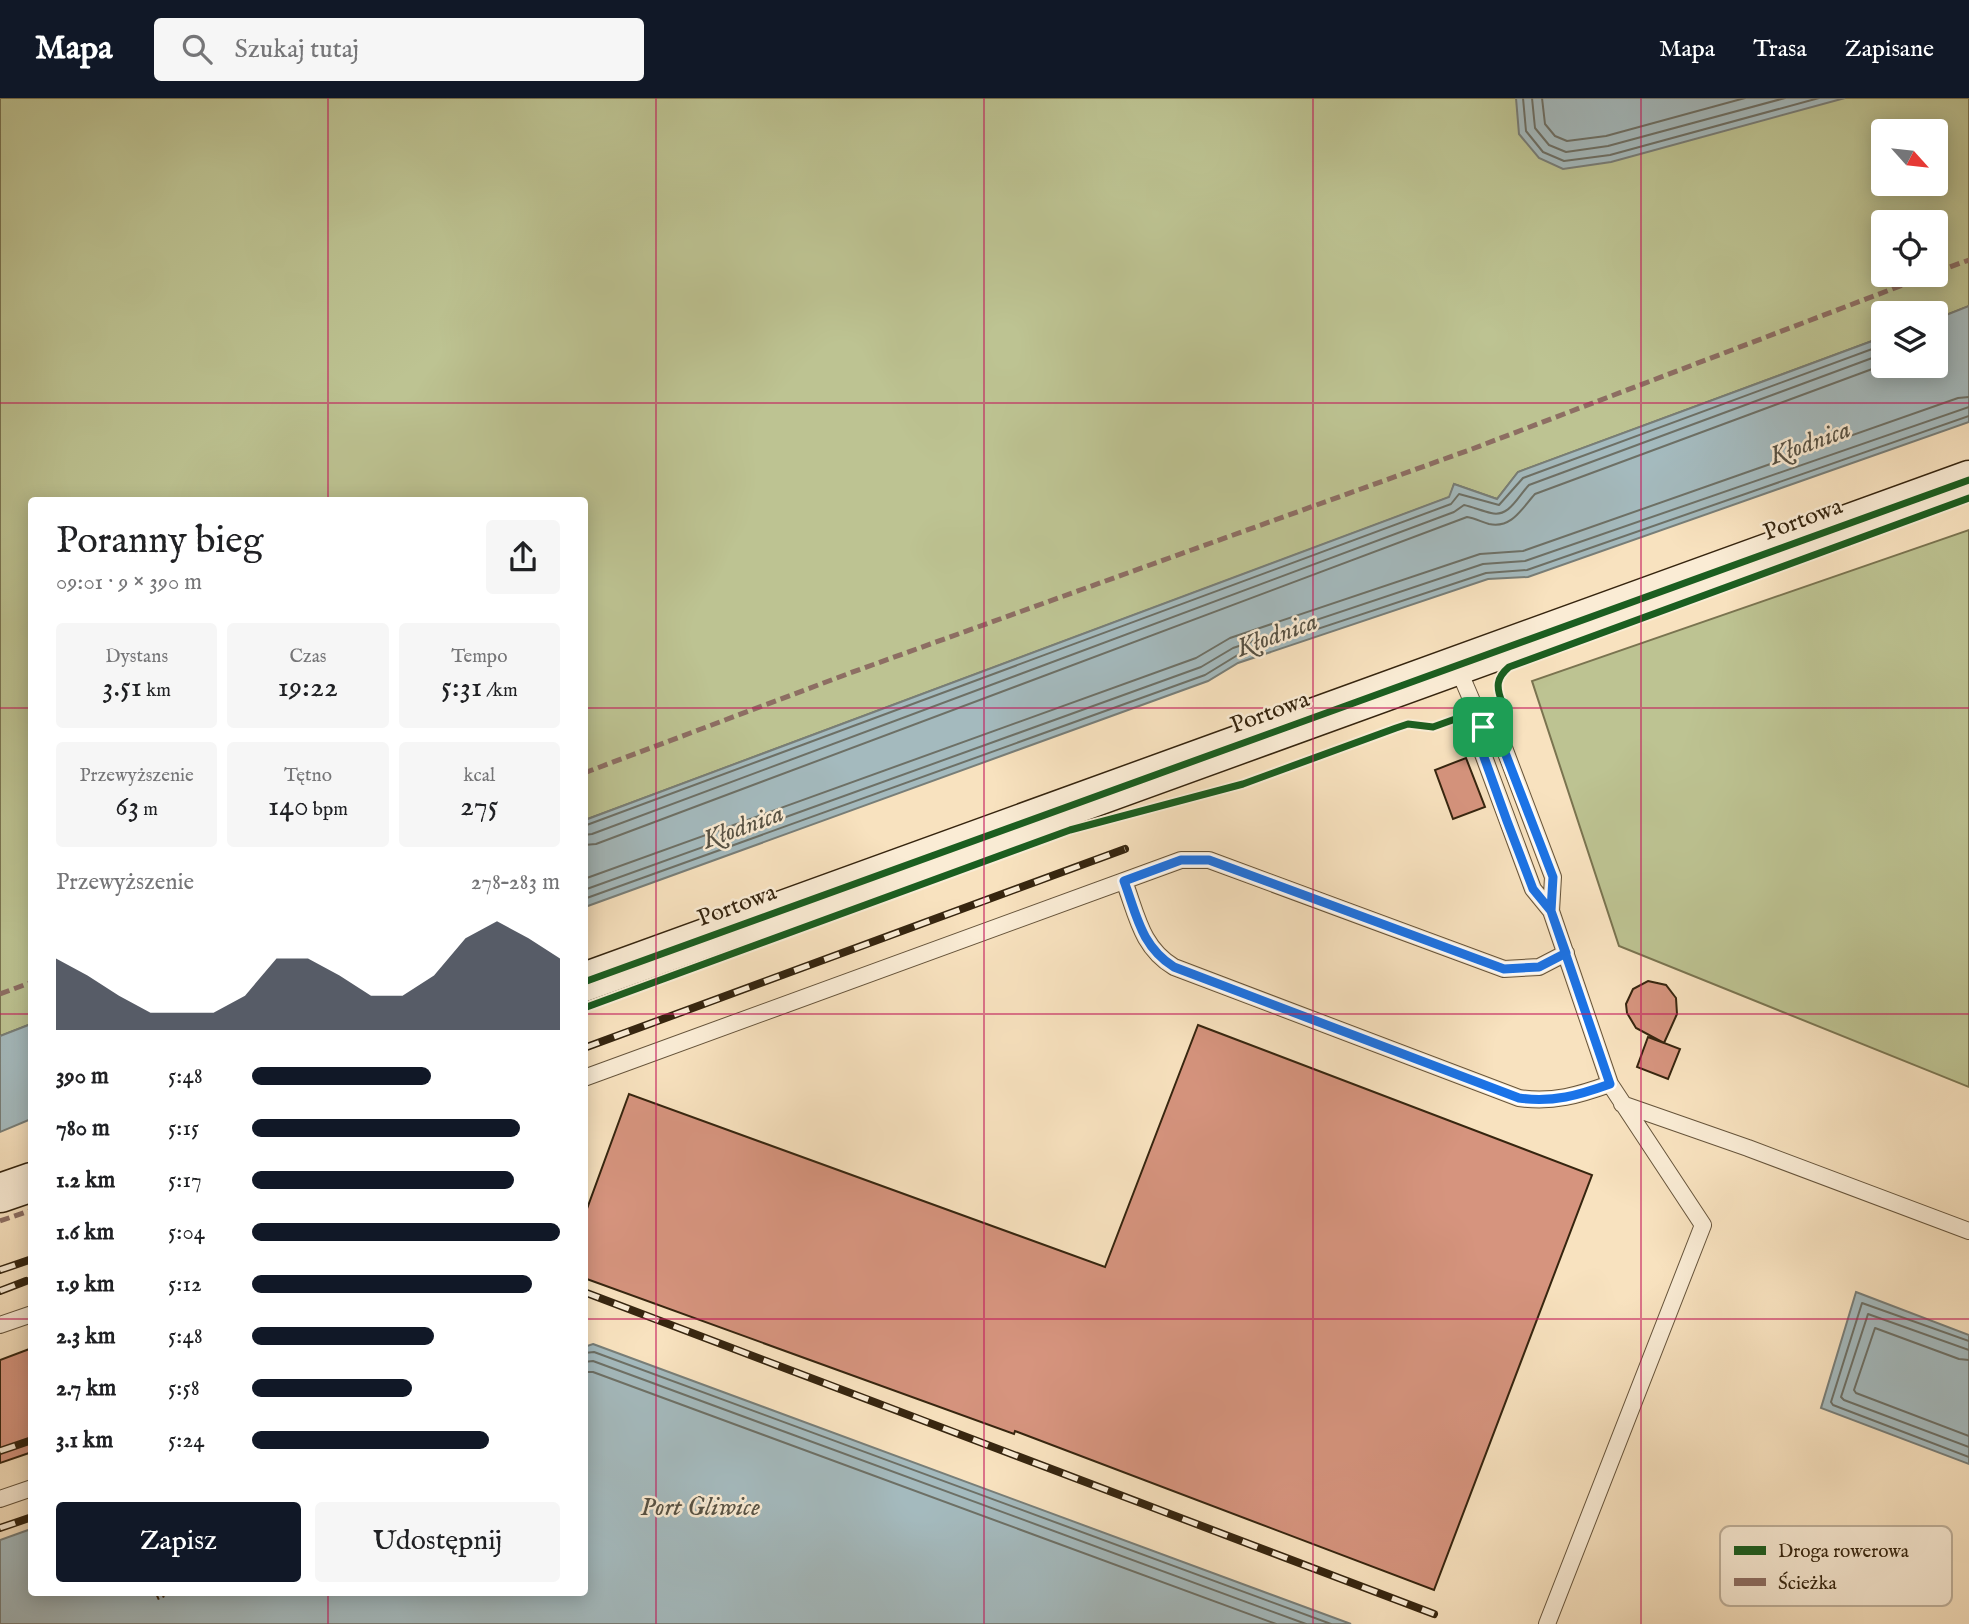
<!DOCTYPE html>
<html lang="pl">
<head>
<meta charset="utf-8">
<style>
  body { margin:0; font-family:"IM FELL English",serif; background:#f6f6f6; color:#202124; height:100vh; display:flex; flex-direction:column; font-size:26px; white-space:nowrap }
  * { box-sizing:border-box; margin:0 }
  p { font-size:23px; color:#757577 }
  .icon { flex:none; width:38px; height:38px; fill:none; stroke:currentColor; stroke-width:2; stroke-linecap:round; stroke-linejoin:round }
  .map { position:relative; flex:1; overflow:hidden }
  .drawer { position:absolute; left:28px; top:399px; width:560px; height:1099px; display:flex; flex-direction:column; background:#fff; border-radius:7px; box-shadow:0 4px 18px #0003 }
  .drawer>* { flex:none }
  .needle { width:46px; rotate:117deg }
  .tools { position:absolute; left:1871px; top:21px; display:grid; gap:14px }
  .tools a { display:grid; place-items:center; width:77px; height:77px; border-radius:7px; background:#fff; box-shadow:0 4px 18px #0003; font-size:35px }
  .pin { position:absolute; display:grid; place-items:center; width:60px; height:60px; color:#fff; margin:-30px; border-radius:14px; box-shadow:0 4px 10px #0006 }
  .round { display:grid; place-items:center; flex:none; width:74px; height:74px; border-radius:7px; background:#f6f6f6 }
  .head { display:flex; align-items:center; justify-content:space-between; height:119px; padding:0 28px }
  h1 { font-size:38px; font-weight:600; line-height:52px }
  .stats { display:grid; grid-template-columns:repeat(3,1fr); gap:10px; height:119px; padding:7px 28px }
  .stats div { display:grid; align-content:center; border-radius:7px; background:#f6f6f6; text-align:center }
  .stats b { font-size:30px; font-weight:600 }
  .stats small { font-size:19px; font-weight:400 }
  .stats p { font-size:19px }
  .chart { height:196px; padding:14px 28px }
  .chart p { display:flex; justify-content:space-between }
  .chart svg { width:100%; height:126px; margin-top:7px; fill:#111827; opacity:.7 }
  .button { display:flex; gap:14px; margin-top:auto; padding:14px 28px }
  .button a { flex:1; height:80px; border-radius:7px; background:#111827; color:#fff; font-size:28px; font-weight:600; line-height:80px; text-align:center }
  .button a+a { background:#f6f6f6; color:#202124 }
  ul { padding:0 28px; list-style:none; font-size:23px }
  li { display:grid; grid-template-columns:112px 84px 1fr; align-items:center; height:52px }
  li i { height:18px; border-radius:9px; background:#111827 }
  header { display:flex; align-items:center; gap:42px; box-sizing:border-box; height:98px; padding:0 35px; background:#111827; color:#fff }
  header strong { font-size:33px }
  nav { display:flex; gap:38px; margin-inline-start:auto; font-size:24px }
  .search { width:490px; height:63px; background:#f6f6f6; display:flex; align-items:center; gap:18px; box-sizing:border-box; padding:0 24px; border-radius:7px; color:#757577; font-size:26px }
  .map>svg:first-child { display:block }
  .green { fill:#bdc392; stroke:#7a7450; stroke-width:2; fill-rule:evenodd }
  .water { fill:#a4babe; stroke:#787e78; stroke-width:2 }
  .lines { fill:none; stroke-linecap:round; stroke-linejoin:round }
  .shore { stroke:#6d7066; stroke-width:2 }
  .building { fill:#d6947e; stroke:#36250f; stroke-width:2 }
  .lane-casing { stroke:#66543b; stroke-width:18 }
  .secondary-casing { stroke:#36250f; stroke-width:41 }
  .path { stroke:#36250f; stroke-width:4.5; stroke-dasharray:2 3.5; stroke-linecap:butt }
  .lane { stroke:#faecd5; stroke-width:16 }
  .secondary { stroke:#faecd5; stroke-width:38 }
  .rail-casing { stroke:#36250f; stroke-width:8 }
  .rail { stroke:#faecd5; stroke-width:5; stroke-dasharray:16; stroke-linecap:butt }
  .quiet { stroke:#8d6e63; stroke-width:5; stroke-dasharray:10 5; stroke-linecap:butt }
  .cycleway-casing { stroke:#faecd5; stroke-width:11 }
  .cycleway { stroke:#1b5e20; stroke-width:7 }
  .route-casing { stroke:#fff; stroke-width:14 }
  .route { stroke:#1a73e8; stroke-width:9 }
  .grid { fill:none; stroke:#c2185b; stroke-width:2; stroke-opacity:0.55 }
  .labels { text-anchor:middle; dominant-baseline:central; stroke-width:5; stroke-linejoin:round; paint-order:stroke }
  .street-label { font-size:24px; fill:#36250f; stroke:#faecd5 }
  .water-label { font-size:26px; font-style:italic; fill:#575244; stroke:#faecd5 }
  .key { fill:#faecd5; stroke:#bfb09a; stroke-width:2 }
  .key-label { font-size:19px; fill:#36250f }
</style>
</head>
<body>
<header>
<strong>Mapa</strong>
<div class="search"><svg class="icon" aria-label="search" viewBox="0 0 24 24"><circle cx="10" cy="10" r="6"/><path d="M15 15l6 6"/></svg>Szukaj tutaj</div>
<nav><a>Mapa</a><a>Trasa</a><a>Zapisane</a></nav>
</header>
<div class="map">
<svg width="1969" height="1526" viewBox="0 0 1969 1526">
  <rect width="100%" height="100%" fill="#f8e2bf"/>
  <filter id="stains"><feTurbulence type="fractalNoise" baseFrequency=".00286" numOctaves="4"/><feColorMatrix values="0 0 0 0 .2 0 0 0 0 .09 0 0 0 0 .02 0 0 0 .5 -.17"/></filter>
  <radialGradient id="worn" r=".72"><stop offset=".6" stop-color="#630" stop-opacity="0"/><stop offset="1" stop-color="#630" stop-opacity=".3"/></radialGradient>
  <path class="green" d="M0 0H1969V208L1936 221V215H1883V239L1518 374 1497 401 1454 386 1450 399 585 722 584 402H32L31 926 0 938ZM1883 33H1936V86H1883ZM1883 124H1936V177H1883Z
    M1969 432V989L1619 848 1532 583Z"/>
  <path class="water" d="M1516 0H1845L1611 64 1563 71 1539 60 1519 36Z
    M1969 208V324L1528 479 1488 481 1238 565 1208 583 585 809V722L1449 399 1454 386 1497 401 1518 374 1883 239V268H1936V221Z
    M31 926V1021L0 1034V938Z
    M1856 1194 1969 1237V1366L1821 1310Z
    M593 1246 1351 1526H0V1442L31 1431 32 1494H584V1249Z"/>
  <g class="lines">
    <path class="shore" d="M1523 0 1526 33 1543 54 1564 63 1610 57 1819 0
      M1532 0 1535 30 1549 47 1566 54 1608 48 1785 0
      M1542 0 1545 26 1555 38 1567 43 1606 38 1745 0
      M584 728 1451 406 1459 396 1499 407 1523 380 1883 247
      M584 737 592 736 1454 414 1464 407C1473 409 1482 413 1491 415 1509 420 1518 398 1529 387L1883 256
      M584 747 596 746 1467 419C1474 420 1482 424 1489 426 1512 431 1522 410 1535 396L1883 267
      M584 781 1196 560 1230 540 1480 456 1523 453 1958 300 1969 299
      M584 792 1201 569 1233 550 1483 466 1525 463 1969 309
      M584 801 1205 577 1236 558 1486 475 1527 472 1969 318
      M1969 1243 1862 1205 1831 1304 1833 1307 1969 1359
      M1969 1252 1868 1216 1841 1299 1844 1302 1969 1349
      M584 1255 594 1254 1331 1526
      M1969 1262 1959 1261 1875 1230 1854 1292 1856 1295 1969 1338
      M584 1264 593 1263 1306 1526
      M584 1274H593L1276 1526"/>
  </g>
  <path class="building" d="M1466 660 1485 709 1453 721 1435 672Z
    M1648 883 1666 887 1676 900 1677 916 1664 945 1680 951 1668 981 1637 969 1648 939 1664 945 1636 930 1627 915 1626 906 1633 891Z
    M1198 927 1592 1077 1434 1492 1015 1333 1014 1336 584 1180V1119L629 996 1105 1169Z
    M32 1250V1354L0 1365V1262Z"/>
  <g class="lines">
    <defs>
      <path id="lane" d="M1457 568 1483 629 1499 639 1503 647 1553 779 1551 813
        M1483 629 1480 648 1533 791 1551 813 1610 986 1703 1127 1547 1526
        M1124 783C1137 817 1141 849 1174 869L1519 1000C1553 1005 1579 997 1610 986
        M584 980 1181 762H1209L1504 871 1539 869 1566 855
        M1622 1006 1748 1050 1969 1133
        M0 1227 32 1216
        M0 1401 32 1390"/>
      <path id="secondary" d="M584 884 1969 382
        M0 1095 32 1084"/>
    </defs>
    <use href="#lane" class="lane-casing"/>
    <use href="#secondary" class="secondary-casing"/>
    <path class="path" d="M157 1500 171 1494"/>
    <use href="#lane" class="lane"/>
    <use href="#secondary" class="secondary"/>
    <defs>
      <path id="rail" d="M584 950 1125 751
        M0 1172 32 1161
        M0 1193 26 1183
        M584 1194 1434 1516
        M0 1353 32 1342
        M0 1430 32 1419"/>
    </defs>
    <use href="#rail" class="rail-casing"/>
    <use href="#rail" class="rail"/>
    <path class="quiet" d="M1936 174 1969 162
      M584 675 850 575 1472 351 1929 177
      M0 896 32 884
      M0 1123 32 1112"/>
    <defs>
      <path id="cycleway" d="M584 884 1969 382
        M584 910 1070 732 1243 686 1396 630 1408 626 1433 629 1497 606 1502 604C1496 589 1496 580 1509 569L1969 400"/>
    </defs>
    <use href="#cycleway" class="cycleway-casing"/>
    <use href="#cycleway" class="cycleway"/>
  </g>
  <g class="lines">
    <defs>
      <path id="route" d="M1483 629 1480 648 1507 723 1533 791 1551 813 1566 855 1539 869 1504 871 1209 762H1181L1124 783C1137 818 1141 848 1174 869L1519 1000C1553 1005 1579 997 1610 986L1551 813 1553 779 1499 639 1483 629"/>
    </defs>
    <use href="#route" class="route-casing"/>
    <use href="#route" class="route"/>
  </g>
  <path class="grid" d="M328 0V402M656 0V1526M984 0V1526M1313 0V1526M1641 0V1526M0 305H1969M0 610H32M584 610H1969M0 916H32M584 916H1969M0 1221H32M584 1221H1969M328 1494V1526"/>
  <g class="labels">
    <g class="street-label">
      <text transform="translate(1803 422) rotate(-20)">Portowa</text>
      <text transform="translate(1270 615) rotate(-20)">Portowa</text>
      <text transform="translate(737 808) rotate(-20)">Portowa</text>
    </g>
    <g class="water-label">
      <text transform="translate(1810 345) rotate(-20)">Kłodnica</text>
      <text transform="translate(1277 537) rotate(-20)">Kłodnica</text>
      <text transform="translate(743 729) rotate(-20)">Kłodnica</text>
      <text x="700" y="1409">Port Gliwice</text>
    </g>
  </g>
  <rect x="1720" y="1428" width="232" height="80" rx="10" class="key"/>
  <rect x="1734" y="1448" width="32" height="9" fill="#1b5e20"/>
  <rect x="1734" y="1480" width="32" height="8" fill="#8d6e63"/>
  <g class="key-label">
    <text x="1778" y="1459">Droga rowerowa</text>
    <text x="1778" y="1491">Ścieżka</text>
  </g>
  <rect width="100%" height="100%" filter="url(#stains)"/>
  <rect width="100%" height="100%" fill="url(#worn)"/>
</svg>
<div class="tools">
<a><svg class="needle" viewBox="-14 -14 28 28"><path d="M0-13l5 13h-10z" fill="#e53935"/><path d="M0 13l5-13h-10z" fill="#757577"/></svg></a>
<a><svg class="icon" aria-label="locate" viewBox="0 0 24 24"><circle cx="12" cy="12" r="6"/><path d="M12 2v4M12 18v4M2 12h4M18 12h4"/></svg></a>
<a><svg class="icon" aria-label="layers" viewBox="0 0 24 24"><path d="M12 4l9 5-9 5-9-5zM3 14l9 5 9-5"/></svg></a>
</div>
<div class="pin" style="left:1483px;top:629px;background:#1e9e55"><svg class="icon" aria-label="arrive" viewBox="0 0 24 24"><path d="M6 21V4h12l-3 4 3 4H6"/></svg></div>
<section class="drawer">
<div class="head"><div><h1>Poranny bieg</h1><p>09:01 · 9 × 390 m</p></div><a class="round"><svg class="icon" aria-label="share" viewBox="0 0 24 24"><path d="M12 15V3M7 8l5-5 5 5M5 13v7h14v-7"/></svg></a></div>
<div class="stats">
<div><p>Dystans</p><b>3.51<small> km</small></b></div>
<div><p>Czas</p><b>19:22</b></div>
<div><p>Tempo</p><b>5:31<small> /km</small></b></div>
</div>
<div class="stats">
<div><p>Przewyższenie</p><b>63<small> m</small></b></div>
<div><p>Tętno</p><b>140<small> bpm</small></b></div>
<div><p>kcal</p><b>275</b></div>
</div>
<div class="chart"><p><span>Przewyższenie</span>278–283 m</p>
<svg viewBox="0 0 160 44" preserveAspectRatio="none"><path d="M0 44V19L10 25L20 32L30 38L40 38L50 38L60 32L70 19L80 19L90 25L100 32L110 32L120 25L130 12L140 6L150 12L160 19V44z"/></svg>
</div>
<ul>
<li><b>390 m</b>5:48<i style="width:58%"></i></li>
<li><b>780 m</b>5:15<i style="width:87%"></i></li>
<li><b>1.2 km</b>5:17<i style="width:85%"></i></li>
<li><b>1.6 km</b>5:04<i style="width:100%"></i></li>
<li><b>1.9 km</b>5:12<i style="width:91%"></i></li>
<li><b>2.3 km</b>5:48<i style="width:59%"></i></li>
<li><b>2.7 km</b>5:58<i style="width:52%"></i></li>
<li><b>3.1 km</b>5:24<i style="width:77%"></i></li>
</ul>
<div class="button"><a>Zapisz</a><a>Udostępnij</a></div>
</section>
</div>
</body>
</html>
